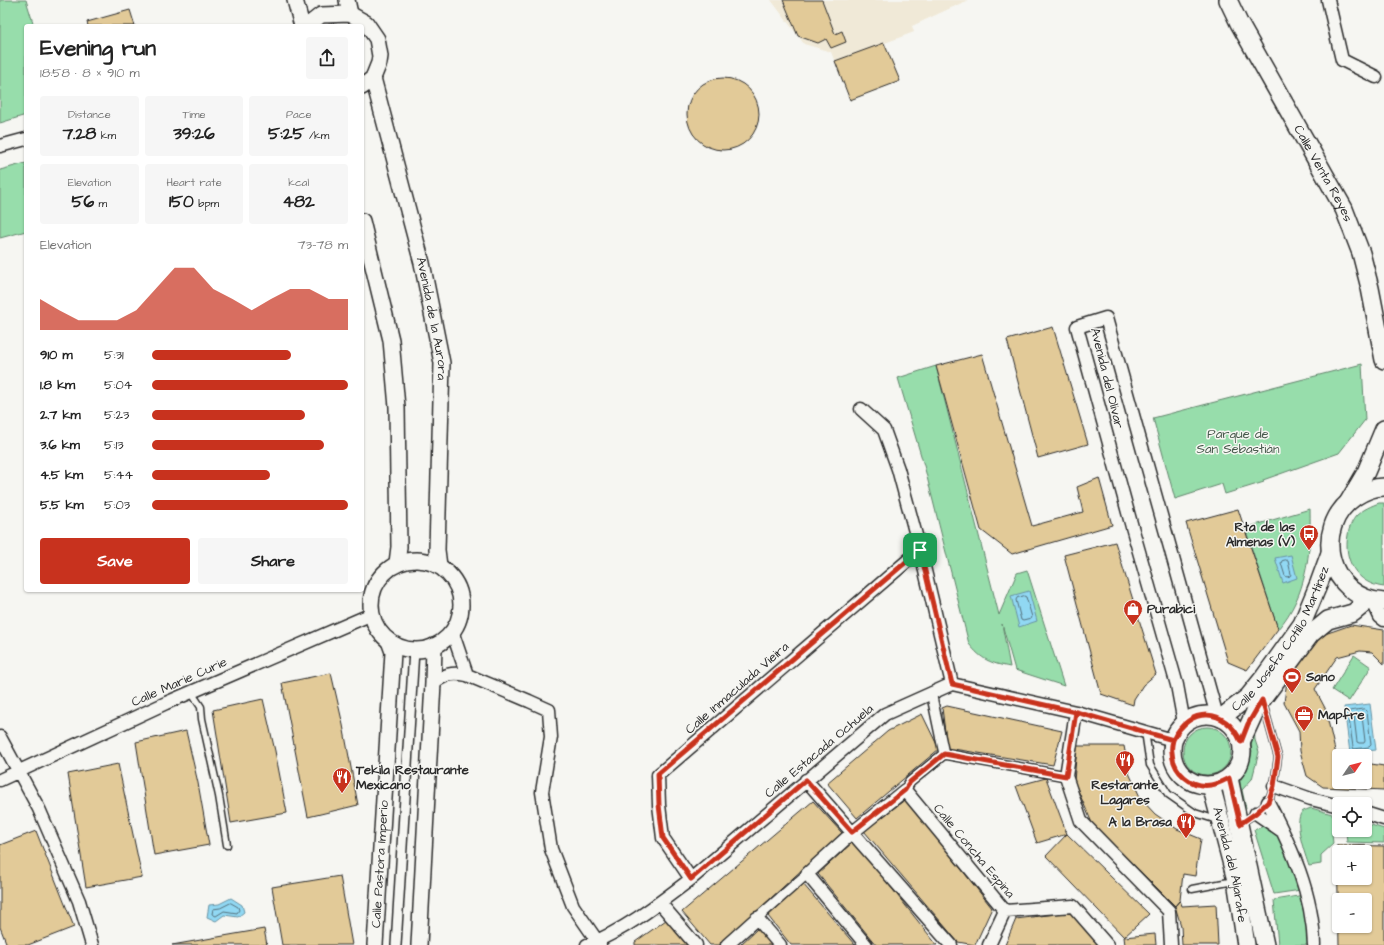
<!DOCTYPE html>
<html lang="en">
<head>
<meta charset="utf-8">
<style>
  body { margin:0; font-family:"Architects Daughter",sans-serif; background:#f6f6f6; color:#222; height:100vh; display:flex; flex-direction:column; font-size:15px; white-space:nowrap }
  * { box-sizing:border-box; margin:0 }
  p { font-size:13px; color:#767676 }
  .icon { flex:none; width:22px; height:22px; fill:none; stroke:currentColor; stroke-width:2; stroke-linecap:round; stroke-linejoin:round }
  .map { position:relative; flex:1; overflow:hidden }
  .drawer { position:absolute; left:24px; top:24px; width:340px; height:568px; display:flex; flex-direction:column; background:#fff; border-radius:4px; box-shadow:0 1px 3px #0004 }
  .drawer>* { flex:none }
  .needle { width:26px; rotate:55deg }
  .fabs { position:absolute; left:1332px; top:749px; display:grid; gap:8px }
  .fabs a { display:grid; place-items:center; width:40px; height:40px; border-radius:4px; background:#fff; box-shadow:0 1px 3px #0004; font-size:20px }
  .pin { position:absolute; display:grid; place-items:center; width:34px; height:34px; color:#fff; margin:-17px; border-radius:8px; box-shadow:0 2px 6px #0006 }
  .round { display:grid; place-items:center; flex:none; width:42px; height:42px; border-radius:4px; background:#f6f6f6 }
  .summary { display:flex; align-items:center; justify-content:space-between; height:68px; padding:0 16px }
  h1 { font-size:22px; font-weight:700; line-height:30px }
  .figures { display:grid; grid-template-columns:repeat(3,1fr); gap:6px; height:68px; padding:4px 16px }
  .figures div { display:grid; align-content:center; border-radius:4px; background:#f6f6f6; text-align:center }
  .figures b { font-size:17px; font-weight:700 }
  .figures small { font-size:11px; font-weight:400 }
  .figures p { font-size:11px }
  .chart { height:112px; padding:8px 16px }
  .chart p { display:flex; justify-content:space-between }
  .chart svg { width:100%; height:72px; margin-top:4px; fill:#c8321e; opacity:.7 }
  .action { display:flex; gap:8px; margin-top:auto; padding:8px 16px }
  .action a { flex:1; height:46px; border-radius:4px; background:#c8321e; color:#fff; font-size:16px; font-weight:700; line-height:46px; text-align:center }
  .action a+a { background:#f6f6f6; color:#222 }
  ul { padding:0 16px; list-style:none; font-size:13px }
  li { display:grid; grid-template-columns:64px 48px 1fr; align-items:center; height:30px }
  li i { height:10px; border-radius:5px; background:#c8321e }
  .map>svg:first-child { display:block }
  .built { fill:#f0e9d7 }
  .green { fill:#97ddab; stroke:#61846b }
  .water { fill:#91d8f3; stroke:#6893a3 }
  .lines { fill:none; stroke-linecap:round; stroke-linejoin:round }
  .shore { stroke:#54707b; stroke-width:1 }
  .building { fill:#e2ca98; stroke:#2b2b2b; fill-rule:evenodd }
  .service-casing { stroke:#2b2b2b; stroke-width:9 }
  .pedestrian-casing { stroke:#2b2b2b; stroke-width:12 }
  .minor-casing { stroke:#2b2b2b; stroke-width:15 }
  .tertiary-casing { stroke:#2b2b2b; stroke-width:18 }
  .secondary-casing { stroke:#2b2b2b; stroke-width:20 }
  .service { stroke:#f6f6f2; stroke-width:6 }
  .pedestrian { stroke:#f6f6f2; stroke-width:9 }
  .minor { stroke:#f6f6f2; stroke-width:12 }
  .tertiary { stroke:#f6f6f2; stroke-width:15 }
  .secondary { stroke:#f6f6f2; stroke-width:17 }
  .route-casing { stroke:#fff; stroke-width:8 }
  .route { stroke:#c8321e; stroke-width:5 }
  .labels { text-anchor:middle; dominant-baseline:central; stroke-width:3; stroke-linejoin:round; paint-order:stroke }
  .street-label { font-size:13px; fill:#2b2b2b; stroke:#f6f6f2 }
  .park-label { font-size:13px; fill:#46584b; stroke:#f6f6f2 }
  .poi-label { font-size:13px; font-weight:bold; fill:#2b2b2b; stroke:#f6f6f2; text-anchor:start }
</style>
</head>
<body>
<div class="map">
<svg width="1384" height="945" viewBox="0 0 1384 945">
  <rect width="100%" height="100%" fill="#f6f6f2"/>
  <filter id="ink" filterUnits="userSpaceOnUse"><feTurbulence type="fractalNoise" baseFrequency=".025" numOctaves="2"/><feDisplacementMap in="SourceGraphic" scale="8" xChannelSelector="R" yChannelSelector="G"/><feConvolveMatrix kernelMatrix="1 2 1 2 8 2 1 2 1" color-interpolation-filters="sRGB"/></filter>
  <g filter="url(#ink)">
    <path class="built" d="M771 0H968L912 26 914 32 885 43 900 81 850 100 831 52 804 44Z"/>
    <path class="green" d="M0 0H26L34 26H26V115L0 123Z
      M26 163V231L0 238V170Z
      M1362 364 1365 420 1339 453 1263 480 1264 482 1225 494 1222 484 1175 499 1153 418Z
      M936 366 999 615 1017 573 1027 570 1064 686 1015 670 1002 624 1010 667C990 663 982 660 969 644L925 469 898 378Z
      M1379 503H1384V587C1357 584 1343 560 1348 535 1349 528 1352 520 1357 515 1364 509 1371 506 1379 503Z
      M1310 509C1311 553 1307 595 1278 629L1245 528Z
      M1354 655 1371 667 1349 701 1332 690Z
      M1254 727 1255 740 1259 752 1252 779 1242 790 1246 808 1243 811 1240 789V781L1249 763 1252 751 1248 737Z
      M1183 751a24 24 0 1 1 48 0a24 24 0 1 1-48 0Z
      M1311 808 1339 816V830H1365V823L1384 829V843L1347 842 1346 832H1332L1333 844 1321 855V864L1309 866C1305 854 1293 822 1302 812 1304 810 1309 809 1311 808Z
      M1266 825 1280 835 1301 890 1274 894 1254 830Z
      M1304 895 1311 945H1278L1274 900Z"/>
    <path class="water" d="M1291 555 1297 578 1283 583 1275 558Z
      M1029 591 1037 621 1019 627 1011 596Z
      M1370 704 1376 750 1350 753 1344 707Z
      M231 898 242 905 244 912 238 917 224 915 216 921 207 917 209 905 219 904Z"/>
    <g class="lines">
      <path class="shore" d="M1286 560 1288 561 1291 574 1290 576 1287 577 1285 576 1281 563 1282 561Z
        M1024 596 1026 597 1032 617 1031 619 1023 621 1021 620 1016 600 1017 598Z
        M1365 709 1367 711 1371 745 1369 747 1354 749 1353 747 1348 712 1350 711Z
        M1356 715H1361L1362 716 1365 741 1364 743H1359L1357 742 1354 717Z
        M231 903 238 907 239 910 237 913 224 911 216 916 212 914 213 909 220 908Z"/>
    </g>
    <path class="building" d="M783 0H822L835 34 842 31 846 42 831 48 826 39 818 43 798 36Z
      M130 10 135 26H88L87 22Z
      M884 43 900 81 850 100 835 61Z
      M687 114a36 36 0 1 1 72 0a36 36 0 1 1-72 0Z
      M1053 327 1088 444 1038 458 1007 340Z
      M982 354 1032 526 1083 512 1077 487 1099 478 1112 525 1012 554 981 530 936 366Z
      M1238 509 1278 629 1247 670 1228 662 1186 523Z
      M1115 542 1156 674 1143 685 1134 699 1133 705 1101 694 1064 555Z
      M1351 625 1384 630V664L1372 652 1360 651 1337 657 1315 689 1325 708 1337 759H1339V782H1365V763L1384 766V790L1323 787 1307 776 1300 751 1299 731 1284 703 1287 680 1319 636Z
      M331 673 343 725 358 805 308 817 282 683Z
      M263 699 275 751 287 813 231 823 213 710Z
      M947 706 1062 731 1053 765 947 748 942 708Z
      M922 714 939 749 857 818 827 783 888 731Z
      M186 731 198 783 209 845 154 855 136 742Z
      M1077 746H1124L1129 773 1141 799 1155 814 1177 829 1201 839 1195 876 1183 874 1180 900 1175 906 1092 823 1074 781Z
      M118 764 142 877 86 887 68 774Z
      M1046 778 1067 834 1037 843 1016 786Z
      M906 799 992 908 975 945 958 942 864 831Z
      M813 801 842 833 720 945H710L682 912Z
      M36 831 74 927 28 945H7L0 927V845Z
      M1067 834 1149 914 1124 937 1046 856Z
      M854 841 937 945H876L818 874Z
      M1337 845 1384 846V945H1339ZM1339 852H1365V878H1339ZM1339 900H1365V926H1339Z
      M340 876 352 945H282L272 887Z
      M803 884 855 945H791L768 916Z
      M1180 900 1182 906 1216 904 1218 945H1182L1181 926 1175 906Z
      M1071 912 1099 945H1005L1016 919Z
      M666 920 687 945H635V942Z
      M758 928 772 945H740Z
      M264 929 267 945H172Z
      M1155 934 1156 945H1125L1124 937Z"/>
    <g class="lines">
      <defs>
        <path id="service" d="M191 692 201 707 202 719 219 796 227 845
          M1145 731 1150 765 1168 794 1195 813 1217 820
          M1241 823 1256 813 1268 802 1274 786 1278 757 1263 703
          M1192 889 1234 881"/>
        <path id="pedestrian" d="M944 754 1066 776
          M905 790 910 782 944 754 931 692
          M757 918 807 874
          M396 945 414 650"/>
        <path id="minor" d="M1328 0 1342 60 1376 77
          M0 146 26 139
          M861 409 884 430 898 469 920 550 952 684
          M1373 602 1380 617 1384 620
          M452 631 467 675 529 701 549 710 551 737 542 792 551 849 573 906 600 945
          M433 683C446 674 451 672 467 675
          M1076 712 1066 776 1081 821 1169 911 1171 945
          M1184 723 1177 685 1132 527 1077 327 1106 318 1217 716
          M0 737 39 809 79 901 92 945
          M0 780 166 703 372 614
          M806 780 951 945
          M1274 786 1311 799 1339 806
          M1268 802C1291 846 1313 894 1314 945
          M1256 813 1282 831
          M1365 813 1384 819
          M691 879 663 838 659 805 658 775 920 550
          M660 903 696 945
          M587 945C625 930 658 904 691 879L885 714 952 684 1076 712 1173 740
          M727 945 757 918 780 945
          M866 945 807 874 852 833 905 790 1005 911 1073 906 1107 945
          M989 945 1005 911"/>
        <g id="tertiary">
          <path d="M295 0 302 26"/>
          <path d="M347 0 350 14"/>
          <path d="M307 26 321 15 350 14 366 23 377 39 380 56 379 63 373 78 362 87"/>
          <path id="s1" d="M373 78 422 263 442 363 437 550 439 566"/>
          <path d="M362 221 391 340 397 407 399 547 397 563"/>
          <circle cx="416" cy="605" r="45"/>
          <path id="s2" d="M375 945 393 652 389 641"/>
          <path d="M419 945 433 683 434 646"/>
        </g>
        <g id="secondary">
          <path id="s3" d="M1228 0 1239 23 1344 209 1361 253 1370 288 1384 360"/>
          <path d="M1384 487C1374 487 1364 491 1355 497 1310 528 1329 599 1384 602"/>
          <path d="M1349 501 1366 472 1384 429"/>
          <circle cx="1207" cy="750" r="35"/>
          <path id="s4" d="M1221 718 1248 697 1264 677 1302 624 1319 583 1330 553"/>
          <path d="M1241 742 1258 705 1311 634 1328 620 1353 613 1369 600"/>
          <path d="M1229 778 1265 945"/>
          <path id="s5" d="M1211 785 1236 880 1246 945"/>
        </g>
      </defs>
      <use href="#service" class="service-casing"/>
      <use href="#pedestrian" class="pedestrian-casing"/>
      <use href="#minor" class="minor-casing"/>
      <use href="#tertiary" class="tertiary-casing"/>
      <use href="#secondary" class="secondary-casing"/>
      <use href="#service" class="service"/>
      <use href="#pedestrian" class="pedestrian"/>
      <use href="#minor" class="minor"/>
      <use href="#tertiary" class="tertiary"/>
      <use href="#secondary" class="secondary"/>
    </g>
  </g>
  <g class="lines" filter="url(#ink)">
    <defs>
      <path id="route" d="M920 550 952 684 1076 712 1173 740C1172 744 1171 748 1172 752 1173 772 1191 788 1211 785 1218 784 1223 781 1229 778L1240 824 1256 813 1268 802 1274 786 1278 757 1262 700 1248 724 1241 742C1226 707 1189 706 1173 740L1076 712 1066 776 944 754 910 782 905 790 852 832 806 780 691 879 663 838 659 805 658 774 920 550"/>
    </defs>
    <use href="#route" class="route-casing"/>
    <use href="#route" class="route"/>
  </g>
  <defs>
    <symbol id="bus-pin" viewBox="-11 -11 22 30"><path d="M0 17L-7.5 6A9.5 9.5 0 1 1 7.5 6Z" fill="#c8321e" stroke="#f6f6f2"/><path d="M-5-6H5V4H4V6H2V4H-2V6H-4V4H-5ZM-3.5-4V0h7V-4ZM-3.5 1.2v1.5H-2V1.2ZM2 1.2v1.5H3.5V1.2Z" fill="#fff"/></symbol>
    <symbol id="shop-pin" viewBox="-11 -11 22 30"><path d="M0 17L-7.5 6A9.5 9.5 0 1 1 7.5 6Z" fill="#c8321e" stroke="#f6f6f2"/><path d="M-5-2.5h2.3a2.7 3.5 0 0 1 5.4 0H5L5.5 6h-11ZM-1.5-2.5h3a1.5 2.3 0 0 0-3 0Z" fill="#fff"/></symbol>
    <symbol id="stadium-pin" viewBox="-11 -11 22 30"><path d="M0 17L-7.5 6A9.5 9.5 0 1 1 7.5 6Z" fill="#c8321e" stroke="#f6f6f2"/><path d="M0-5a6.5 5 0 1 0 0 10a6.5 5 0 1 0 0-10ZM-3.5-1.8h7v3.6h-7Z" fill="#fff"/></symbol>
    <symbol id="office-pin" viewBox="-11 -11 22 30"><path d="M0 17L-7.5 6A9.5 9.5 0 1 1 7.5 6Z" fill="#c8321e" stroke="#f6f6f2"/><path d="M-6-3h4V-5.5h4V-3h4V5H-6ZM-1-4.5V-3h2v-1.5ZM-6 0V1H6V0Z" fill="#fff"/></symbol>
    <symbol id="restaurant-pin" viewBox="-11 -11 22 30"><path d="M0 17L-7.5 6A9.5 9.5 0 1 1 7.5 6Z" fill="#c8321e" stroke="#f6f6f2"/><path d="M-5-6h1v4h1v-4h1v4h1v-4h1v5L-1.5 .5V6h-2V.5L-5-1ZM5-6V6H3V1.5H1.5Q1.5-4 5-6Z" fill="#fff"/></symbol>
  </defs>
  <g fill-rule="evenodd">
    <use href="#bus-pin" x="1298" y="523" width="22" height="30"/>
    <use href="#shop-pin" x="1122" y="598" width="22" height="30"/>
    <use href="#stadium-pin" x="1281" y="666" width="22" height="30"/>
    <use href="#office-pin" x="1293" y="704" width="22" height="30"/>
    <use href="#restaurant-pin" x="1114" y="749" width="22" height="30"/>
    <use href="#restaurant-pin" x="331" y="766" width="22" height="30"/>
    <use href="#restaurant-pin" x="1175" y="811" width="22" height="30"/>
  </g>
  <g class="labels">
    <g class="street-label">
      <text stroke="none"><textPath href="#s3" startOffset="198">Calle Venta Reyes</textPath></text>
      <text stroke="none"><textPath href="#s1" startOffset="248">Avenida de la Aurora</textPath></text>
      <text transform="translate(1107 378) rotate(76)">Avenida del Olivar</text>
      <text stroke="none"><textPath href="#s4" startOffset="101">Calle Josefa Cotillo Martínez</textPath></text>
      <text transform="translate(179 682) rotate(-24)">Calle Marie Curie</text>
      <text transform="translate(737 688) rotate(-41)">Calle Inmaculada Vieira</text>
      <text transform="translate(819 751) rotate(-40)">Calle Estacada Ochuela</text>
      <text transform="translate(974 851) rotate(50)">Calle Concha Espina</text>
      <text stroke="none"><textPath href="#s2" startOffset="81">Calle Pastora Imperio</textPath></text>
      <text stroke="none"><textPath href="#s5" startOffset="82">Avenida del Aljarafe</textPath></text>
    </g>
    <g class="park-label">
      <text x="1238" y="434">Parque de<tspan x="1238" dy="15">San Sebastián</tspan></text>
    </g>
    <g class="poi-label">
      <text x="1295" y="527" text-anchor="end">Rta de las<tspan x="1295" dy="15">Almenas (V)</tspan></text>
      <text x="1147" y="609">Purabici</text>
      <text x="1306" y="677">Sano</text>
      <text x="1318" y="715">Mapfre</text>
      <text x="356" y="770">Tekila Restaurante<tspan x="356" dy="15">Mexicano</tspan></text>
      <text x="1125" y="785" text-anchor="middle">Restarante<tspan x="1125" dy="15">Lagares</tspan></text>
      <text x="1172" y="822" text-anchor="end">A la Brasa</text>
    </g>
  </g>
</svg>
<div class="fabs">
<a><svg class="needle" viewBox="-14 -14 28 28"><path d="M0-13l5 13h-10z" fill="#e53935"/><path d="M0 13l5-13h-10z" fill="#767676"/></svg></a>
<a><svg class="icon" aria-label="locate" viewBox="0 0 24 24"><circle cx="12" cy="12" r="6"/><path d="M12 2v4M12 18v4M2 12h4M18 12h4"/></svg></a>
<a>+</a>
<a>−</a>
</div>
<div class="pin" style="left:920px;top:550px;background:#1e9e55"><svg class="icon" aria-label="arrive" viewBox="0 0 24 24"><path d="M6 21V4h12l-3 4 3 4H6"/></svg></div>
<section class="drawer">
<div class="summary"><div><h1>Evening run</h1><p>18:58 · 8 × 910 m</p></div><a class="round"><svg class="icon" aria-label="share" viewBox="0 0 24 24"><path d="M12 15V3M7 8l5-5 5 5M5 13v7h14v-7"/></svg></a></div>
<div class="figures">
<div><p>Distance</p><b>7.28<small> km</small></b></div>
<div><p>Time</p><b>39:26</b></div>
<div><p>Pace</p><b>5:25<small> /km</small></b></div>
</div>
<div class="figures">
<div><p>Elevation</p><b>56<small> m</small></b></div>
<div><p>Heart rate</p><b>150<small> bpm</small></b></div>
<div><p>kcal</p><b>482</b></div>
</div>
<div class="chart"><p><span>Elevation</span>73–78 m</p>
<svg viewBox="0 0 160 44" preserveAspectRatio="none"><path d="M0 44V25L10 32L20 38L30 38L40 38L50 32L60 19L70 6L80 6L90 19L100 25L110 32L120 25L130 19L140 19L150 25L160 25V44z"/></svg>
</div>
<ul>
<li><b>910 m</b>5:31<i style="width:71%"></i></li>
<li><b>1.8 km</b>5:04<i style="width:100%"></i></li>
<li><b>2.7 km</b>5:23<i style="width:78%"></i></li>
<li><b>3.6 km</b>5:13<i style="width:88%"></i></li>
<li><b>4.5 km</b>5:44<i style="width:60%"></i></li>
<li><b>5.5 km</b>5:03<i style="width:100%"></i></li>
</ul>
<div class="action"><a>Save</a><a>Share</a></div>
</section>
</div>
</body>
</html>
